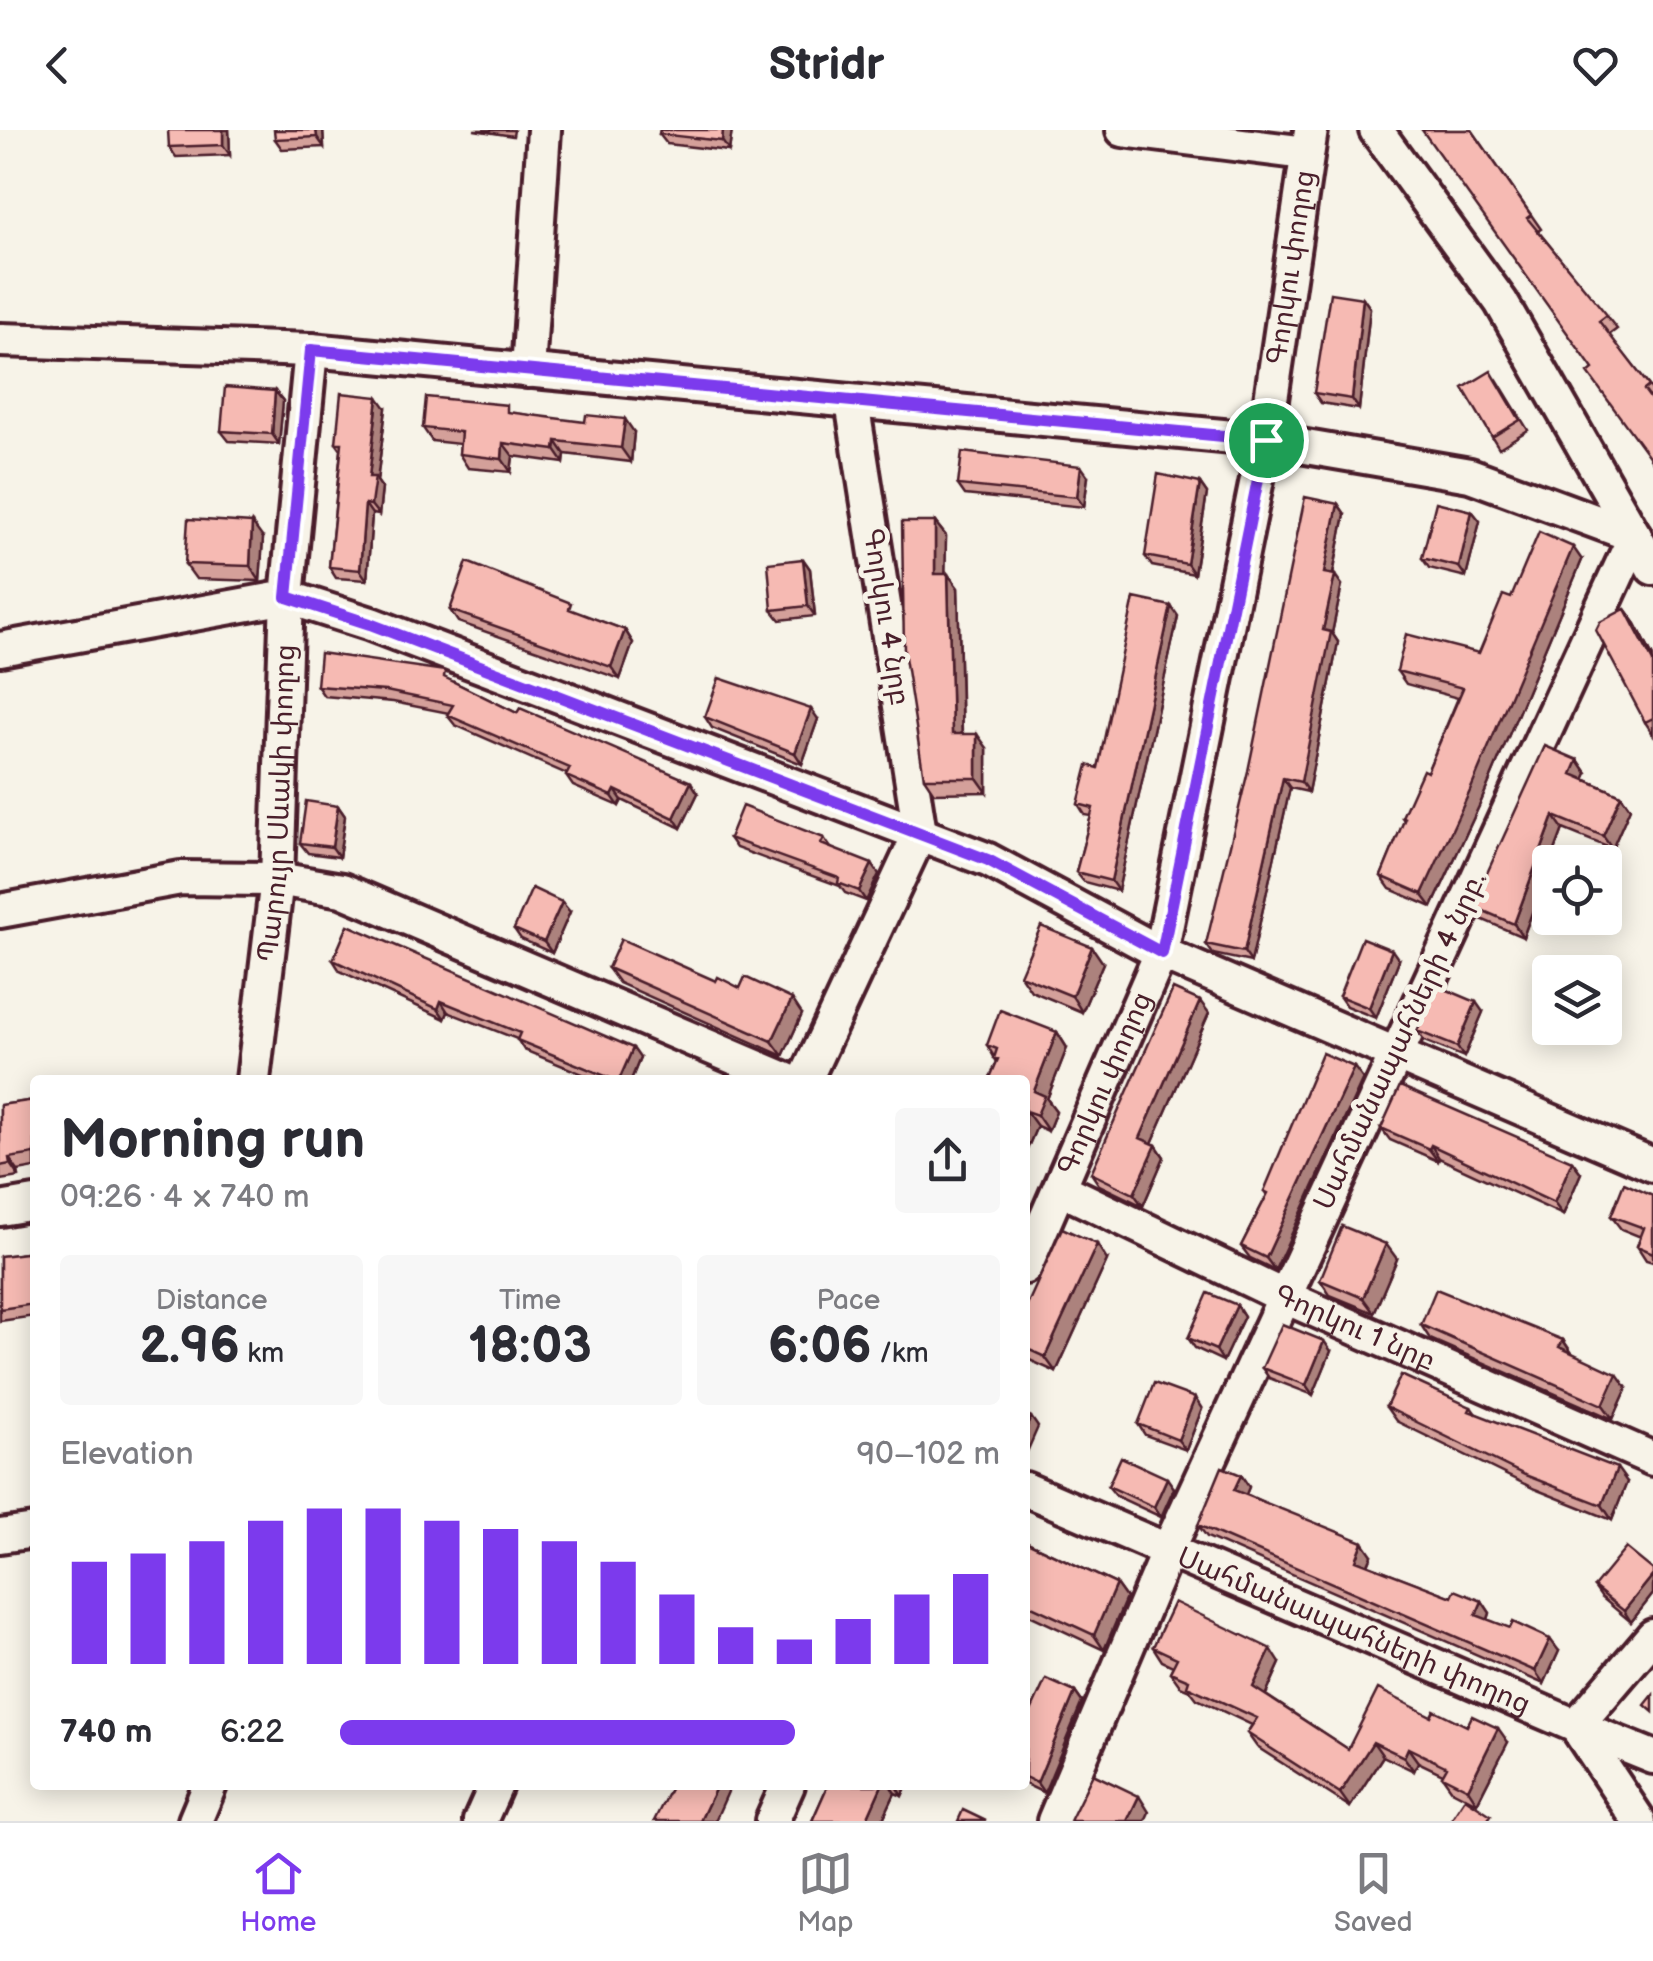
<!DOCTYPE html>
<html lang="en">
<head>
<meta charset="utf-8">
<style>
  body { margin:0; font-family:"Balsamiq Sans","Noto Sans Armenian",sans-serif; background:#f7f7f7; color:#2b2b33; height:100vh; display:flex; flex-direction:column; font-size:38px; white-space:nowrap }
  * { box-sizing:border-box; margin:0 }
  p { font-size:32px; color:#7c7c81 }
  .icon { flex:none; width:55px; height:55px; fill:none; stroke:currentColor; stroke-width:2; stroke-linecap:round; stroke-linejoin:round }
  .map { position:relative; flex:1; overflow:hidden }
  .drawer { position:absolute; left:30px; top:945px; width:1000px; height:715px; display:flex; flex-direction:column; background:#fff; border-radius:10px; box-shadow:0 5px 25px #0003 }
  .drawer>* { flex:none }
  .tools { position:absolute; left:1532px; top:715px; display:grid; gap:20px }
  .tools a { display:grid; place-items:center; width:90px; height:90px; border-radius:10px; background:#fff; box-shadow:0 5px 25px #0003; font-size:50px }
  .pin { position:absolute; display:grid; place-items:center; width:85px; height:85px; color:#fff; margin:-42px; border:5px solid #fff; border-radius:50%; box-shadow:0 2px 10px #0007 }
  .round { display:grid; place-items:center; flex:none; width:105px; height:105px; border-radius:10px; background:#f7f7f7 }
  .summary { display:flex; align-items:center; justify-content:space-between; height:170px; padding:0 30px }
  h1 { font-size:55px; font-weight:800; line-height:75px }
  .stats { display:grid; grid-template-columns:repeat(3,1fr); gap:15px; height:170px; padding:10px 30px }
  .stats div { display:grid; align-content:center; border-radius:10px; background:#f7f7f7; text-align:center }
  .stats b { font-size:50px; font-weight:800 }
  .stats small { font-size:28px; font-weight:400 }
  .stats p { font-size:28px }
  .chart { height:280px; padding:20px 30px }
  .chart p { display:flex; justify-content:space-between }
  .chart svg { width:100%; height:180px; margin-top:10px; stroke:#7c3aed; stroke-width:6 }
  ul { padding:0 30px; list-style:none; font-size:32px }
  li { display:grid; grid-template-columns:160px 120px 1fr; align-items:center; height:75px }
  li i { height:25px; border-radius:12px; background:#7c3aed }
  header { display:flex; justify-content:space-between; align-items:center; height:130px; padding:0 30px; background:#fff; font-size:45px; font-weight:800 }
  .dock { display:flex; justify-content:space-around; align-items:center; height:140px; border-top:2px solid #e1e1e2; background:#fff; font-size:28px; color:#7c7c81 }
  .dock a { display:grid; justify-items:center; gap:5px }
  .dock .active { color:#7c3aed }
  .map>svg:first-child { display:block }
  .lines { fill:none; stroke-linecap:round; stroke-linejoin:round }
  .minor-casing { stroke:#4a1f2b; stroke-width:40 }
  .minor { stroke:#f7f3e8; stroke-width:32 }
  .wall { fill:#d4a09a; stroke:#4a1f2b; stroke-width:2.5 }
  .shaded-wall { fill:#ac827d; stroke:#4a1f2b; stroke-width:2.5 }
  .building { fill:#f6bab3; stroke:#4a1f2b; stroke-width:2.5 }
  .route-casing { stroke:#fff; stroke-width:20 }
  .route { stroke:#7c3aed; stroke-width:12 }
  .labels { text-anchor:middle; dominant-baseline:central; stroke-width:10; stroke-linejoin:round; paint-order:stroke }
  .street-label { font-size:28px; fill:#4a1f2b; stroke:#f7f3e8 }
</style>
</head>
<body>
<header><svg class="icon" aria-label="back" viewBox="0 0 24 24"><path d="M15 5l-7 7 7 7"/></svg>Stridr<svg class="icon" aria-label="heart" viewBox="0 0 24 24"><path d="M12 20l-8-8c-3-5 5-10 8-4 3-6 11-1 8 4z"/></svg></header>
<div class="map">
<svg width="1653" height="1691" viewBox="0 0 1653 1691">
  <rect width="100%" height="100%" fill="#f7f3e8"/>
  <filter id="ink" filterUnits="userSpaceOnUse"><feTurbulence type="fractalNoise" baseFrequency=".01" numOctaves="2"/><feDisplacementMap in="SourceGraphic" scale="20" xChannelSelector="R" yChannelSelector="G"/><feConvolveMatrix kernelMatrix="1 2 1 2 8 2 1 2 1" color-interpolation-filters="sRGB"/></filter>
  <g filter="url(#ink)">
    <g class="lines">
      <defs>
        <g id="minor">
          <path d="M1123 0 1306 23"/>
          <path d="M1376 0 1501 172 1653 438"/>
          <path d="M0 210 311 220 1265 310 1470 345 1635 406 1169 1418 1054 1691"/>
          <path d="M528 241 544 0"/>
          <path d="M0 519 287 467 371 494 988 730 1161 823 1653 1035"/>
          <path d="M0 781 181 748 277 749 342 760 787 950"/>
          <path id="s1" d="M253 950 277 749 287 467 311 220"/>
          <path d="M805 950 920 703 852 272"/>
          <path id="s2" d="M1061 1059 1283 1166 1653 1329"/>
          <path d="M0 1079 35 1073"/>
          <path id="s3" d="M1025 1137 1161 823 1265 310 1311 0"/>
          <path id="s4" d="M1025 1359 1576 1596 1639 1691"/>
          <path d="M0 1406 35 1401"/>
          <path d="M1653 1506 1576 1596 1653 1627"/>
          <path d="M195 1691 210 1655"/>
          <path d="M480 1691 496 1655"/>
          <path d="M772 1691 788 1655"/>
        </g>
      </defs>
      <use href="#minor" class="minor-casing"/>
      <use href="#minor" class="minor"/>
    </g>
    <path class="wall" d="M229 0 230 25 176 27 169 17Z
      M323 0 324 17 282 19 275 9Z
      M474 0H514L513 6Z
      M660 0H732L729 21 667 14 659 4Z
      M1472 0 1541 99 1538 101 1617 199 1609 205 1653 261V332L1593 239Z
      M1363 168 1370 178 1359 279 1321 273 1314 263Z
      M1498 251 1528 300 1499 318 1492 307Z
      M275 261 283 271 279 314 229 311 221 301Z
      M386 278 377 351 382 358 379 385 372 384 367 450 336 448 329 437 341 320 336 313Z
      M513 283 634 302 631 332 565 324 564 333 513 326 511 342 468 338 459 324 460 314 432 311 423 298Z
      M1088 346 1084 377 965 365 958 355Z
      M1200 353 1207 363 1194 444 1152 436 1145 426Z
      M1338 374 1345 384 1333 445 1342 455 1332 503 1338 512 1308 662 1290 658 1251 832 1213 824 1206 814Z
      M1472 381 1480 391 1466 447 1429 438 1422 428Z
      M935 392 946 406 945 444 958 458 962 604 987 618V662L934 663 924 648Z
      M263 408 260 451 196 449 185 434Z
      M803 429 810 439 815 486 780 490 772 480Z
      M1582 430 1480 674 1432 777 1390 759 1381 746 1404 691 1402 687 1427 642 1458 568 1406 554 1397 541 1479 523 1511 468Z
      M1625 479 1636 494 1653 527V604L1645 592Z
      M450 480 578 483 625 500 633 513 620 549 458 492Z
      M1178 486 1118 761 1084 752 1076 742 1091 686 1085 685 1078 674Z
      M452 551 517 583 698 663 681 698 622 670 619 676 573 656 566 646 567 644 455 595 447 585 449 583 393 572 324 566 317 556Z
      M705 587 818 589 802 634 712 598Z
      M1578 630 1587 643 1584 649 1621 665 1630 678 1612 719 1563 699 1523 807 1481 789 1472 776Z
      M338 676 345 686 339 727 308 723 300 713Z
      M729 708H824L831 718 879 744 866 771 845 763 840 756 736 718Z
      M570 782 552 823 521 809 514 799Z
      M333 830 640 928 631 950H597L524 920 517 909 448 882 445 889 340 841Z
      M1399 830 1376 888 1346 876 1339 866Z
      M1103 833 1082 882 1031 861 1020 845Z
      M608 838 716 851 802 884 783 926 619 853Z
      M1483 882 1464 927 1424 911 1417 901Z
      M1209 883 1152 1013 1156 1015 1164 1027 1143 1076 1099 1055 1091 1043Z
      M1057 902 1067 918 1047 969 1056 981 1048 1001 1037 996 1025 1024 997 932 987 915Z
      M1363 949 1275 1140 1250 1128 1241 1116 1267 1065 1264 1061Z
      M35 970V1038L18 1041 19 1047 0 1050V975Z
      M1381 998 1572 1031 1581 1043 1563 1085 1439 1028 1438 1031 1390 1010Z
      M1653 1066V1132L1646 1130 1637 1116 1641 1107 1621 1099 1611 1086Z
      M35 1122V1186L0 1191V1126Z
      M1397 1129 1374 1183 1330 1165 1320 1150Z
      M1107 1130 1056 1242 1025 1228V1180Z
      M1237 1175 1244 1186 1223 1231 1195 1218 1188 1208Z
      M1421 1195 1563 1210 1572 1223 1627 1258 1613 1289 1430 1209Z
      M1331 1221 1313 1265 1269 1248 1262 1238Z
      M1386 1277H1471L1476 1284 1627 1352 1612 1390 1535 1359 1396 1291Z
      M1202 1279 1186 1320 1145 1305 1138 1294Z
      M1241 1345 1249 1357 1246 1364 1372 1425 1368 1435 1452 1467 1482 1471 1490 1483 1488 1490 1559 1521 1544 1554 1207 1407 1198 1395Z
      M1108 1356 1174 1358 1161 1387 1116 1366Z
      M1025 1411 1116 1454 1126 1468 1104 1520 1025 1483Z
      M1653 1440V1464L1631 1492 1601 1467 1594 1457Z
      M1153 1517 1280 1533 1266 1565 1348 1619 1431 1586 1467 1596 1508 1612 1477 1673 1452 1660 1442 1646 1443 1644 1418 1632 1414 1641 1383 1626 1350 1677 1257 1617 1247 1603 1252 1595 1197 1569 1190 1560 1180 1556 1170 1542 1173 1536 1162 1531Z
      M1075 1562 1082 1572 1044 1663 1025 1654V1594Z
      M828 1655H907L902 1666 895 1663 882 1691H812Z"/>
    <path class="shaded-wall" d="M223 0H229L230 25 223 15Z
      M316 0H323L324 17 317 7Z
      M723 0H732L729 21 722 11Z
      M1363 168 1370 178 1359 279 1352 269Z
      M275 261 283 271 279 314 272 304Z
      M378 267 386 278 377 351 382 358 379 385 371 375 369 347Z
      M625 289 634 302 631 332 621 318Z
      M556 311 565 324 564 333 555 320Z
      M503 313 513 326 511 342 502 329Z
      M1081 336 1088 346 1084 377 1077 367Z
      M1200 353 1207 363 1194 444 1187 434Z
      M365 374 372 384 367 450 360 440Z
      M1338 374 1345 384 1331 453 1324 443Z
      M1472 381 1480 391 1466 447 1459 437Z
      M935 392 946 406 945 459 935 444Z
      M252 393 263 408 260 451 250 436Z
      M1573 417 1582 430 1480 674 1432 777 1422 764Z
      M803 429 810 439 815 486 808 476Z
      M948 444 958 458 962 618 952 604Z
      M1335 445 1342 455 1332 503 1338 512 1308 662 1301 652 1323 500Z
      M1171 476 1178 486 1118 761 1111 751Z
      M1625 479 1636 494 1653 527V532Z
      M625 500 633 513 620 549 611 537Z
      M811 579 818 589 802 634 795 623Z
      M977 604 987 618V662L977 648Z
      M1578 630 1587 643 1581 657 1572 644Z
      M1283 648 1290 658 1251 832 1244 822Z
      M691 652 698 663 681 698 674 688Z
      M615 660 622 670 619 676 612 666Z
      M1621 665 1630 678 1612 719 1603 706Z
      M338 676 345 686 339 727 332 717Z
      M1554 686 1563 699 1523 807 1514 794Z
      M872 734 879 744 866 771 859 761Z
      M562 772 570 782 552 823 544 812Z
      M1092 817 1103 833 1082 882 1072 866Z
      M1392 820 1399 830 1376 888 1369 878Z
      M792 869 802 884 783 926 772 911Z
      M441 871 448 882 445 889 438 879Z
      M1200 871 1209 883 1149 1020 1140 1008Z
      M1476 872 1483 882 1464 927 1457 917Z
      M1057 902 1067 918 1047 969 1056 981 1048 1001 1037 985 1034 961Z
      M633 918 640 928 631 950H619Z
      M1354 937 1363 949 1275 1140 1266 1128Z
      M1026 981 1037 996 1025 1024V984Z
      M1156 1015 1164 1027 1143 1076 1134 1064Z
      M1431 1015 1439 1028 1438 1031 1429 1019Z
      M9 1028 18 1041 19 1047 10 1034Z
      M1572 1031 1581 1043 1563 1085 1554 1073Z
      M1097 1114 1107 1130 1056 1242 1045 1227Z
      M1386 1114 1397 1129 1374 1183 1363 1168Z
      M1237 1175 1244 1186 1223 1231 1216 1220Z
      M1563 1210 1572 1224 1559 1217Z
      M1324 1211 1331 1221 1313 1265 1306 1255Z
      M1617 1244 1627 1258 1613 1289 1603 1275Z
      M1195 1268 1202 1279 1186 1320 1178 1310Z
      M1031 1287 1038 1297 1027 1322 1025 1319V1300Z
      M1617 1338 1627 1352 1612 1390 1602 1375Z
      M1241 1345 1249 1357 1243 1372 1234 1360Z
      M1167 1348 1174 1358 1161 1387 1154 1377Z
      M1363 1412 1372 1425 1364 1443 1356 1430Z
      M1653 1445V1464L1631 1492 1624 1481Z
      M1116 1454 1126 1468 1104 1520 1094 1505Z
      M1482 1471 1490 1483 1485 1498 1476 1485Z
      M1550 1509 1559 1521 1544 1554 1535 1541Z
      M1271 1519 1280 1533 1263 1570 1253 1557Z
      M1075 1562 1082 1572 1044 1663 1037 1653Z
      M1498 1598 1508 1612 1477 1673 1468 1659Z
      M1373 1612 1383 1626 1350 1677 1340 1663Z
      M1408 1618 1418 1632 1414 1641 1404 1627Z
      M717 1655H731L715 1691H700Z
      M882 1655H890L895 1663 882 1691H866Z
      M895 1655H907L902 1666Z
      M1139 1666 1149 1682 1145 1691H1127Z"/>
    <path class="building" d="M168 0H223V15L169 17Z
      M274 0H316L317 7 275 9Z
      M660 0H723L722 11 659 4Z
      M1422 0H1472L1531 85 1527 88 1607 185 1599 191 1649 256 1644 260 1653 272V332L1588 243 1593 239Z
      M1330 163 1363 168 1352 269 1314 263Z
      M1491 241 1520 290 1492 307 1463 258Z
      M225 257 275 261 272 304 221 301Z
      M341 263 378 267 369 347H375L371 375 365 374 360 440 329 437 342 313H336Z
      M426 267 507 275V282L585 292 586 285 625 289 621 318 556 311 555 320 503 313 502 329 459 324 461 302 423 298Z
      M962 322 1081 336 1077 367 958 355Z
      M1158 344 1200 353 1187 434 1145 426Z
      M1305 367 1338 374 1324 443 1335 445 1323 500 1331 502 1301 652 1283 648 1244 822 1206 814 1248 641Z
      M1436 372 1472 381 1459 437 1422 428Z
      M188 389 252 393 250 436 185 434Z
      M902 392H935V444H948L952 604H977V648H924L904 521Z
      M1539 402 1573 417 1470 661 1422 764 1381 746 1405 688 1402 687 1423 640 1427 642 1463 558 1397 541 1406 504 1479 523 1503 465 1511 468Z
      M803 429 808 476 772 480 768 433Z
      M467 432 571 473 569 479 625 500 611 537 450 480Z
      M1134 468 1171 476 1111 751 1076 742 1093 678 1078 674 1088 635 1098 638Z
      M1625 479 1653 532V588L1645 592 1596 500 1600 492Z
      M320 523 445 541 444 547 517 583 520 578 691 652 674 688 615 660 612 666 566 646 570 638 447 585 453 575 386 561 317 556Z
      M719 548 811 579 795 623 705 587Z
      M1545 616 1578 630 1572 644 1621 665 1603 706 1554 686 1514 794 1472 776Z
      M306 671 338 676 332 717 300 713Z
      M742 676 824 708 821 714 872 734 859 761 838 753 839 748 729 708Z
      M532 758 562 772 544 812 514 799Z
      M348 795 633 918 619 950H615L517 910 520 903 441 871 438 879 333 830Z
      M1041 796 1092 817 1072 866 1020 845Z
      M1362 808 1392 820 1369 878 1339 866Z
      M621 809 716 851 718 847 740 858 745 847 792 869 772 911 608 838Z
      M1438 856 1476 872 1457 917 1417 901Z
      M1173 859 1200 871 1140 1008 1156 1015 1134 1064 1091 1043Z
      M1000 880 1057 902 1034 961 1045 966 1037 985 1026 981 1025 984V950H989L998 929 994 928 997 919 987 915Z
      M1322 923 1354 937 1266 1128 1241 1116 1268 1063 1264 1061Z
      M1400 956 1572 1031 1554 1073 1431 1015 1429 1019 1381 998Z
      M35 970V1024L9 1028 10 1034 0 1036V975Z
      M1624 1053 1653 1066V1123L1637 1116 1644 1098 1611 1086Z
      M1342 1096 1386 1114 1363 1168 1320 1150Z
      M1062 1098 1097 1114 1045 1227 1025 1218V1180Z
      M35 1122V1174L0 1179V1126Z
      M1436 1159 1563 1210 1559 1217 1617 1244 1603 1275 1421 1195Z
      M1208 1163 1237 1175 1216 1220 1188 1208Z
      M1282 1194 1324 1211 1306 1255 1262 1238Z
      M1401 1245 1471 1277 1469 1281 1617 1338 1602 1375 1525 1345 1386 1277Z
      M1154 1253 1195 1268 1178 1310 1138 1294Z
      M1025 1284 1031 1287 1025 1300Z
      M1121 1327 1167 1348 1154 1377 1108 1356Z
      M1222 1337 1241 1345 1234 1360 1363 1412 1356 1430 1452 1467 1455 1460 1482 1471 1476 1485 1510 1498 1513 1492 1550 1509 1535 1541 1198 1395Z
      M1025 1411 1116 1454 1094 1505 1025 1473Z
      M1626 1418 1653 1440V1445L1624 1481 1594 1457Z
      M1174 1472 1271 1519 1253 1557 1348 1619 1378 1559 1431 1586 1434 1580 1467 1596 1472 1586 1498 1598 1468 1659 1442 1646 1447 1637 1408 1618 1404 1627 1373 1612 1340 1663 1247 1603 1257 1588 1187 1556 1189 1550 1170 1542 1177 1528 1153 1517Z
      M1046 1549 1075 1562 1037 1653 1025 1647V1594Z
      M1653 1565V1582L1645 1575Z
      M1093 1644 1139 1666 1127 1691H1070Z
      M672 1655H717L700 1691H654Z
      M828 1655H882L866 1691H812Z
      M1465 1668 1491 1685 1487 1691H1450Z
      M963 1680 986 1691H958Z"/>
  </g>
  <g class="lines" filter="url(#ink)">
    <defs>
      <path id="route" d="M311 220 1266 310 1162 823 988 730 370 494 287 467Z"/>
    </defs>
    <use href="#route" class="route-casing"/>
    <use href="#route" class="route"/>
  </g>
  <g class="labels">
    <g class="street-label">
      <text stroke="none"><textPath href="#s3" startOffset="1040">Գորկու փողոց</textPath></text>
      <text transform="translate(886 487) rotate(81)">Գորկու 4 նրբ</text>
      <text stroke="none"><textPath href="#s1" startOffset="278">Պարույր Սևակի փողոց</textPath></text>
      <text transform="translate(1400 911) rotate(-65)">Սահմանապահների 4 նրբ.</text>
      <text stroke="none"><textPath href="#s3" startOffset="200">Գորկու փողոց</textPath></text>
      <text stroke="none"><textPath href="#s2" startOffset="325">Գորկու 1 նրբ</textPath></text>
      <text stroke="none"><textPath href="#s4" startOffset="358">Սահմանապահների փողոց</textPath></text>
    </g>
  </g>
</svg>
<div class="tools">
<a><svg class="icon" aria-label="locate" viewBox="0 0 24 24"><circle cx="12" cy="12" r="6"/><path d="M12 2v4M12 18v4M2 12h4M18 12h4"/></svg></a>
<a><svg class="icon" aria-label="layers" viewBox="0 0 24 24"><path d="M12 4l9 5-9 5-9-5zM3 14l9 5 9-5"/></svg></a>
</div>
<div class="pin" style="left:1266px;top:310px;background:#1e9e55"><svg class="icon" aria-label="arrive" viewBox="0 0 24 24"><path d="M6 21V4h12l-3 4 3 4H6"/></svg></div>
<section class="drawer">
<div class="summary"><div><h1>Morning run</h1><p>09:26 · 4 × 740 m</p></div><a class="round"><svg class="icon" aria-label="share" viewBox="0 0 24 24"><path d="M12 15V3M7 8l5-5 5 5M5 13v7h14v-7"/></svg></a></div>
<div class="stats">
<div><p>Distance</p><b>2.96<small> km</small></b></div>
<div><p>Time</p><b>18:03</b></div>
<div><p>Pace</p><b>6:06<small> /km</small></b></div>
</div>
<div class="chart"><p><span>Elevation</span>90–102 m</p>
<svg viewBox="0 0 160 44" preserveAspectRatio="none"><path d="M5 44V19M15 44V17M25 44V14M35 44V9M45 44V6M55 44V6M65 44V9M75 44V11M85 44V14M95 44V19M105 44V27M115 44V35M125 44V38M135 44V33M145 44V27M155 44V22"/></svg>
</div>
<ul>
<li><b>740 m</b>6:22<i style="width:69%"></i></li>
</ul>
</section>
</div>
<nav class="dock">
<a class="active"><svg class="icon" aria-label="home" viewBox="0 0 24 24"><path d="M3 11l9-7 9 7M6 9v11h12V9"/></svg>Home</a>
<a><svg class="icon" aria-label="map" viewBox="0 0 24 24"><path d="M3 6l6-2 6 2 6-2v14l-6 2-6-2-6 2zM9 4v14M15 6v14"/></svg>Map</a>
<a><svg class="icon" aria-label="saved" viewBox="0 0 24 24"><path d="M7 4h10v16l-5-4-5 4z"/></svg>Saved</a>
</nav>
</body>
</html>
